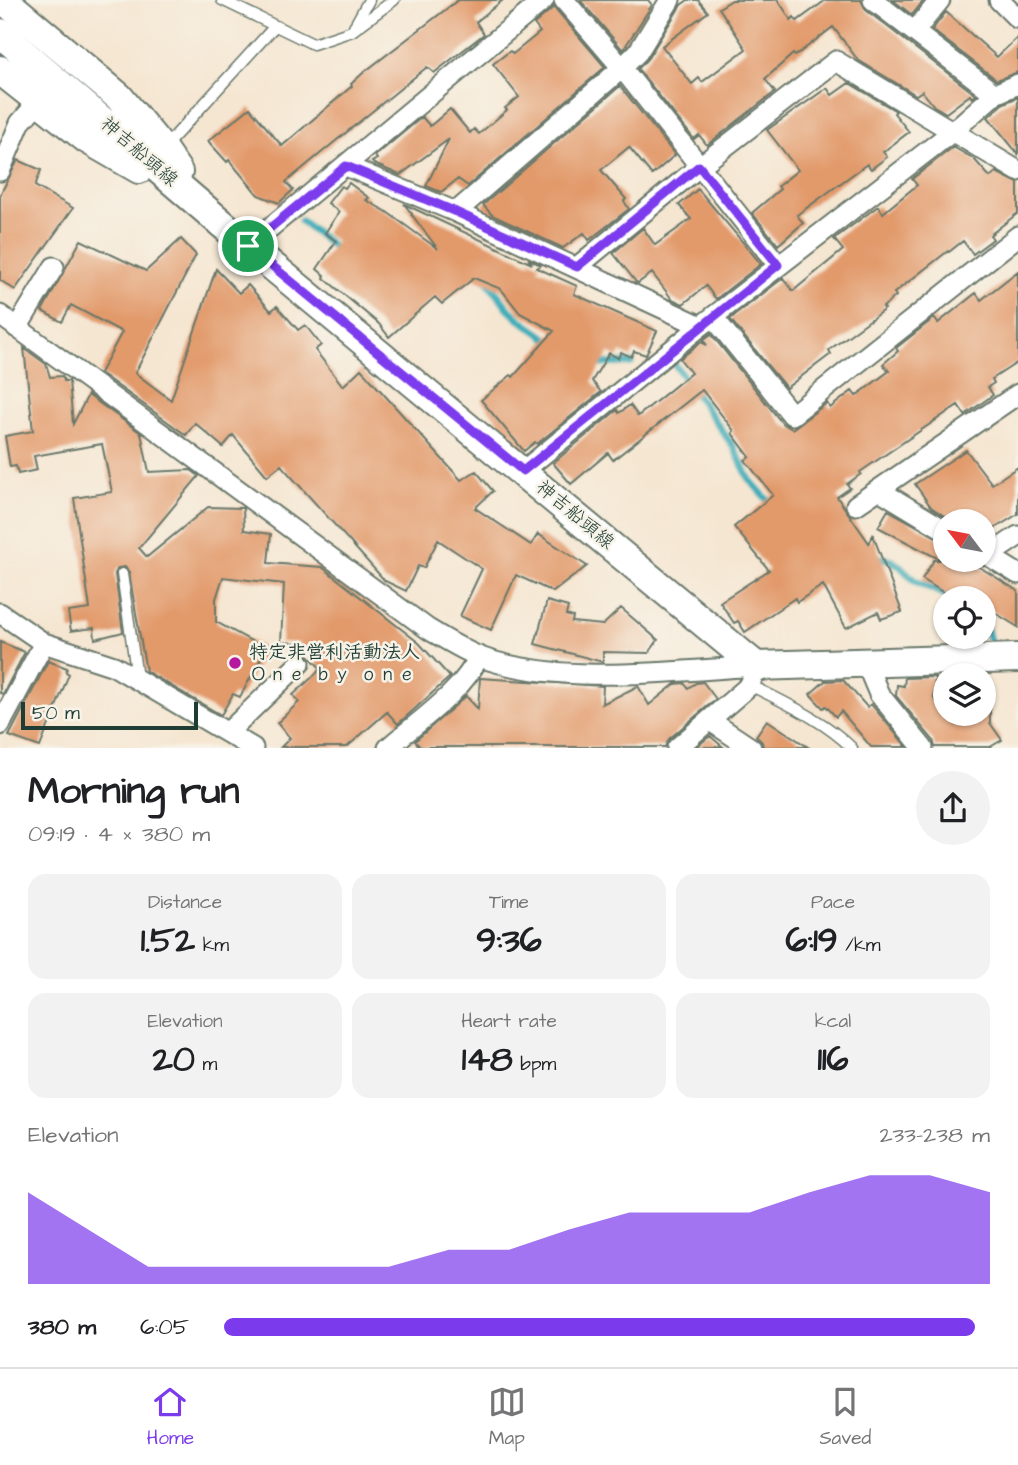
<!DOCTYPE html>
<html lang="en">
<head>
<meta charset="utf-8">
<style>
  body { margin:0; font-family:"Architects Daughter","Klee One",sans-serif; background:#f2f2f2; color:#202124; height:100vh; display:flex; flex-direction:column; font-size:26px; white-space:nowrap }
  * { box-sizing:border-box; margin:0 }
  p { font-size:23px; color:#757577 }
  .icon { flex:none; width:38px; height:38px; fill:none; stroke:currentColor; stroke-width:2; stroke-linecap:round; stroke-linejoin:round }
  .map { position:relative; height:748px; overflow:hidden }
  .panel { display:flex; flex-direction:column; background:#fff; flex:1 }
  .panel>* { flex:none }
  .needle { width:46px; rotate:302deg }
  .fabs { position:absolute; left:933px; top:509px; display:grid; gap:14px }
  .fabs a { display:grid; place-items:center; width:63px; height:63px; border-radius:50%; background:#fff; box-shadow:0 2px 5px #0004; font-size:35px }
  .scale { position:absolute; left:21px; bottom:18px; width:177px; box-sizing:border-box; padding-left:7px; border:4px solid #1f3d34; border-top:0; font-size:19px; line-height:24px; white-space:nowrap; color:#1f3d34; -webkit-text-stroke:5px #f7f3e8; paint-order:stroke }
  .pin { position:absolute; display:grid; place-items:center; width:60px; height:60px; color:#fff; margin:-30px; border:4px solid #fff; border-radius:50%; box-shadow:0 2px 7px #0007 }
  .round { display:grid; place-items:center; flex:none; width:74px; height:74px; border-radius:37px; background:#f2f2f2 }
  .head { display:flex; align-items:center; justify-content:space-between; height:119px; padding:0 28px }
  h1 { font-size:38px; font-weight:700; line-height:52px }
  .metrics { display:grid; grid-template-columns:repeat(3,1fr); gap:10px; height:119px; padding:7px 28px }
  .metrics div { display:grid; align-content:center; border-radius:18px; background:#f2f2f2; text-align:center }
  .metrics b { font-size:35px; font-weight:700 }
  .metrics small { font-size:19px; font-weight:400 }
  .metrics p { font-size:19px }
  .chart { height:196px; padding:14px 28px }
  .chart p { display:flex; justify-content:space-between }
  .chart svg { width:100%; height:126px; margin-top:7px; fill:#7c3aed; opacity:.7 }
  ul { padding:0 28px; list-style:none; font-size:23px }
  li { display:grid; grid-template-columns:112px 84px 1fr; align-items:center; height:52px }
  li i { height:18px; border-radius:9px; background:#7c3aed }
  .dock { display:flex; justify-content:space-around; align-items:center; height:98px; border-top:2px solid #e0e0e0; background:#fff; font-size:19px; color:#757577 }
  .dock a { display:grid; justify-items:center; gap:4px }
  .dock .selected { color:#7c3aed }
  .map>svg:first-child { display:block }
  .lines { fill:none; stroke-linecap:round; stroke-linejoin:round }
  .stream { stroke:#3dadb9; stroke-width:7 }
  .building { fill:#e29a6b }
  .service-casing { stroke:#6a786b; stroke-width:13 }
  .minor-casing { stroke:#6a786b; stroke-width:23 }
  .secondary-casing { stroke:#6a786b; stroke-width:32 }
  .service { stroke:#fff; stroke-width:10 }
  .minor { stroke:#fff; stroke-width:19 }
  .secondary { stroke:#fff; stroke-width:28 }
  .route-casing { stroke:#fff; stroke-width:14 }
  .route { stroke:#7c3aed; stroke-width:9 }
  .poi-dot { fill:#b5179e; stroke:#f7f3e8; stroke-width:2.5 }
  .labels { text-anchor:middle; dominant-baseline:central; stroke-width:5; stroke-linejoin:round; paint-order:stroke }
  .street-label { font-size:19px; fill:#1f3d34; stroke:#f7f3e8 }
  .poi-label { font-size:19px; font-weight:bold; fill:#1f3d34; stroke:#f7f3e8; text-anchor:start }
</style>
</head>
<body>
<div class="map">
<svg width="1018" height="748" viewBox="0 0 1018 748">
  <rect width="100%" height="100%" fill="#f7f3e8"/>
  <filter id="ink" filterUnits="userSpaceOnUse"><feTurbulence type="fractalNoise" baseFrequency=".0143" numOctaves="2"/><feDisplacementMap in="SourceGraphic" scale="14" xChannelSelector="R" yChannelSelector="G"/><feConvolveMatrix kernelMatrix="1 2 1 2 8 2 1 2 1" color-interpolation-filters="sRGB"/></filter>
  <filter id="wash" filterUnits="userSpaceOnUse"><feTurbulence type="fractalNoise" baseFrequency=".00686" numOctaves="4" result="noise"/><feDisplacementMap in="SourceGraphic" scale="28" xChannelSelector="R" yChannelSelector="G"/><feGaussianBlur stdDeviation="1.57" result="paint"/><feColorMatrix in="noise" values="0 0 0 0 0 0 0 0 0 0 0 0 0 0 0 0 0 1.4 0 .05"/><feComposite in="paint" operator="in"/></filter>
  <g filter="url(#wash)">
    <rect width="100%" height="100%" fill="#f5e6d1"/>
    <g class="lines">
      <path class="stream" d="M301 221 339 251
        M485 278 509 309 522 321 555 344
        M673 362 733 446 750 480 772 505
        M595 364 631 363
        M876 562 881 558 891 560 901 567 915 581 952 598
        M984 625 987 630 990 641"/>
    </g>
    <g id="blocks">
      <path class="building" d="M458 0H503L476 22 484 34 434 73 427 67 332 144 286 182 293 190 279 203 258 195 229 160 227 162 208 141 250 108 282 146 352 86 351 84 363 73Z
        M580 0H648L652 5 623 50Z
        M688 0H698L708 12 662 46 692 84 699 78 702 82 746 49 719 8 732 0H778L791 20 794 17 797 21 826 0H861L866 10 976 95 972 98 970 95 946 113 934 106 922 91 916 95 858 60 833 27 795 56 793 54 765 79 775 92 707 145 699 135 694 139 638 69 648 58 681 5Z
        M893 0H924L912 15Z
        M554 7 605 67 468 186 458 179 441 192 426 186 449 139 400 175 374 164 372 162 377 159 375 156 422 117 430 126 450 109 470 133 474 129 479 134 507 110 505 108 519 97 493 64 510 51 513 54 540 32 534 24Z
        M946 12 997 57 1018 37V72L997 80 932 30Z
        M849 83 896 111 894 113 909 132 883 152 887 157 871 169 867 164 797 215 803 223 778 245 752 213 780 189 778 186 798 170 767 130 827 88 832 95Z
        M620 86 675 155 652 175 629 147 601 170 626 199 624 201 629 209 589 240 584 233 563 248 492 215 483 205Z
        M1018 97V154L988 117 1002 104Z
        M953 147 974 159 990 177 996 172 1018 183V213L990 235 993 239 973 254 963 241 949 252 948 251 894 293 896 296 883 307 885 309 829 350 831 354 786 388 730 319 783 278 793 291 843 250 834 239 878 206 883 213 917 185 912 179Z
        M18 160 41 170 35 186 73 208 15 290 0 280V195Z
        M349 183 369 198 366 200 387 212 438 249 412 215 411 216 412 214 404 204 532 264 528 259 541 265 537 268 577 286 574 294 657 331 646 355 634 351 631 357 621 352 618 358 609 353 592 381 601 392 537 444 535 442 524 451 481 400 511 375 513 377 554 331 520 313 501 289 474 278 442 304 435 297 389 337 379 324 324 278 325 276 317 269 336 241 325 233 339 212 328 203 341 186 345 188Z
        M698 189 761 264 716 299 706 286 683 304 672 299 652 273 638 283 636 282 613 253 643 228 655 245 691 219 679 205Z
        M181 239 196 255 135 373 171 400 216 269 239 293 248 285 271 311 277 306 298 330 305 325 321 345 315 350 343 386 361 369 461 480 476 471 493 491 475 508 531 545 538 534 587 566 553 592 516 575 491 630 460 616 482 569 438 540 424 568 418 566 406 591 385 581 281 465 267 476 233 435 223 447 195 423 186 435 100 373 122 332 71 305 62 322 42 311 81 240 146 271Z
        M1018 271V362L992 379 994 383 988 387 993 395 965 415 958 405 860 472 861 474 847 484 850 488 837 497 869 543 873 535 902 612 881 619 878 612 846 628 823 585 797 602 795 598 745 632 738 621 734 623 720 602 769 570 734 527 773 495 745 460 750 457 732 433 734 431 702 390 613 460 608 453 571 484 553 463 617 410 619 413 630 405 638 416 691 373 680 359 701 342 707 345 703 340 711 334 782 423 792 429 827 403 830 408 852 391 856 396 889 371 883 364 898 351 896 348 934 318 938 323 976 293 981 300Z
        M24 348 46 364 50 377 62 376 64 381H69L73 424 88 395 141 433 149 472 191 470 199 476 139 548 147 557 208 507 243 508 244 530 271 534 268 563 322 567 419 643 450 677 398 724 387 712 347 747H281L290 738 277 723 299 702 293 695 321 669 298 643 281 642 284 584 223 577 216 599V622L266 649 240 697 233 694 221 715 146 671 129 573 125 567 118 568 115 574 123 632 95 639 94 628 71 631 68 612 90 609 74 498 112 492 102 444 34 456 37 470 18 474 16 466 10 467 5 436 33 431Z
        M966 450 992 484 1018 467V514L984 535V522H953L931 507 915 484Z
        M888 510 945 542V560H968L1018 591V627L984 606V598H952L922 579 934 560H941L878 527Z
        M547 601 568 607 566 615 573 617 572 622 603 625 621 608 658 640 649 653 603 652V662L535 644Z
        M0 642 25 652 3 694 0 693Z
        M48 661 67 668 66 672 69 674 40 747 9 736Z
        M935 677 934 699 956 725 973 714H984V707L990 703V723L1002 740 990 747H935L933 740 896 696 897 685 904 686 905 678Z
        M480 678 603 686 602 704 638 686 649 705 675 684 684 683 688 688 696 683 703 682 716 699 669 739 665 747H420L415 741 466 696 478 709Z
        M843 680 867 707 871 704 907 747H871L841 711 836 717 826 706 823 708 810 694 825 681Z
        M767 720 808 747H763L762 742 756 736Z
        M710 736 723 747H696Z"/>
    </g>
  </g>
  <g filter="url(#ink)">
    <use href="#blocks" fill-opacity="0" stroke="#6a786b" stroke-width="2"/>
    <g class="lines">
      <defs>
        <path id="service" d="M222 0 313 44 352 31 394 0
          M354 27 369 0
          M163 149 275 26
          M122 574 137 678
          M750 685C785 703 824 720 852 748"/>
        <path id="minor" d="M564 0 622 68 778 265
          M873 0 995 94
          M999 0 1017 18
          M915 31 940 0
          M346 166 456 212 701 326
          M0 171 20 123 38 102
          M456 212 622 68 638 52 670 0
          M248 246 544 0
          M577 267 700 166 836 61 1018 171
          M0 315 428 629C445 639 462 650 480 657 560 686 672 671 756 666L750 685 677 748
          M714 318 792 415 1018 236
          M17 328 54 267
          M523 471 701 326 952 132 995 94 1018 84
          M879 490 945 530
          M856 505 1018 394
          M984 553 1018 574
          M988 556 1018 536
          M0 613 44 643 114 666 253 748
          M866 663 879 694 923 748
          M709 720 751 748
          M0 725 44 643
          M228 732 300 663
          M388 748C417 722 463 692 479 656"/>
        <path id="secondary" d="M4 0 119 97 163 150 178 172
          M0 33 248 246 756 666 1018 658
          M0 70 87 139 139 169"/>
      </defs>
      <use href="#service" class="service-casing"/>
      <use href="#minor" class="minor-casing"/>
      <use href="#secondary" class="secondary-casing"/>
      <use href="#service" class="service"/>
      <use href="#minor" class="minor"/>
      <use href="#secondary" class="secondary"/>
    </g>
  </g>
  <g class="lines" filter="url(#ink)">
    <defs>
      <path id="route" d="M346 166 456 212 577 267 699 166 778 265 523 471 248 246Z"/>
    </defs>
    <use href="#route" class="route-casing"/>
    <use href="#route" class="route"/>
  </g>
  <circle class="poi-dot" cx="235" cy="663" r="7"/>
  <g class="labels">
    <g class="street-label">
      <text transform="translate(139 152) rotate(41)">神吉船頭線</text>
      <text transform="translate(575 515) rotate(40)">神吉船頭線</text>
    </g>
    <g class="poi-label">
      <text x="249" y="652">特定非営利活動法人<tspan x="249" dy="22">Ｏｎｅ ｂｙ ｏｎｅ</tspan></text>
    </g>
  </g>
</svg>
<div class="fabs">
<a><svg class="needle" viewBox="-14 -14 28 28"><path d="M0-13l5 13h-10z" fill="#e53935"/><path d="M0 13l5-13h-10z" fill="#757577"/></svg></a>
<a><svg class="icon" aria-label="locate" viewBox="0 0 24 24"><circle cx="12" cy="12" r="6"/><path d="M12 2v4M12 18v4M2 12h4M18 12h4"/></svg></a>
<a><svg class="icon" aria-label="layers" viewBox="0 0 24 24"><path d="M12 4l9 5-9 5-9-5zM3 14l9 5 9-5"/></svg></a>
</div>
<div class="scale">50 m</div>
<div class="pin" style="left:248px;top:246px;background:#1e9e55"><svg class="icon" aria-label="arrive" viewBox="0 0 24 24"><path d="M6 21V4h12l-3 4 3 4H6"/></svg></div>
</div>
<section class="panel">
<div class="head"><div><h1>Morning run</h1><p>09:19 · 4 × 380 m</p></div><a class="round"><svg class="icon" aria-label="share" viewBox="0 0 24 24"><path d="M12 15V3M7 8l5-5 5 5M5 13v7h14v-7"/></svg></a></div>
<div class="metrics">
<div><p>Distance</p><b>1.52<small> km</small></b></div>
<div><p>Time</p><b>9:36</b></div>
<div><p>Pace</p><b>6:19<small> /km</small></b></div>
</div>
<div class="metrics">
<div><p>Elevation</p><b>20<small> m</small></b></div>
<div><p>Heart rate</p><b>148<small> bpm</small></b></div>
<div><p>kcal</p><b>116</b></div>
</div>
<div class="chart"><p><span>Elevation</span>233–238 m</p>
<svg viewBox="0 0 160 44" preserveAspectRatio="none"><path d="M0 44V12L10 25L20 38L30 38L40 38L50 38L60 38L70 32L80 32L90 25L100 19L110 19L120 19L130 12L140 6L150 6L160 12V44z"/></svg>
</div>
<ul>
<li><b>380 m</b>6:05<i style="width:98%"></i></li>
</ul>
</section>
<nav class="dock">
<a class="selected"><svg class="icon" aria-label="home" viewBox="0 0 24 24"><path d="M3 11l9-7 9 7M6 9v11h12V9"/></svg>Home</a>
<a><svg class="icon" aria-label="map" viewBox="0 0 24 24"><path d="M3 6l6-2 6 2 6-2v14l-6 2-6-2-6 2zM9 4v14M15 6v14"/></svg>Map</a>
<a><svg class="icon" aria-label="saved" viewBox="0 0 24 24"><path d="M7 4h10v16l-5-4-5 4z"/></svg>Saved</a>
</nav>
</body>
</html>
